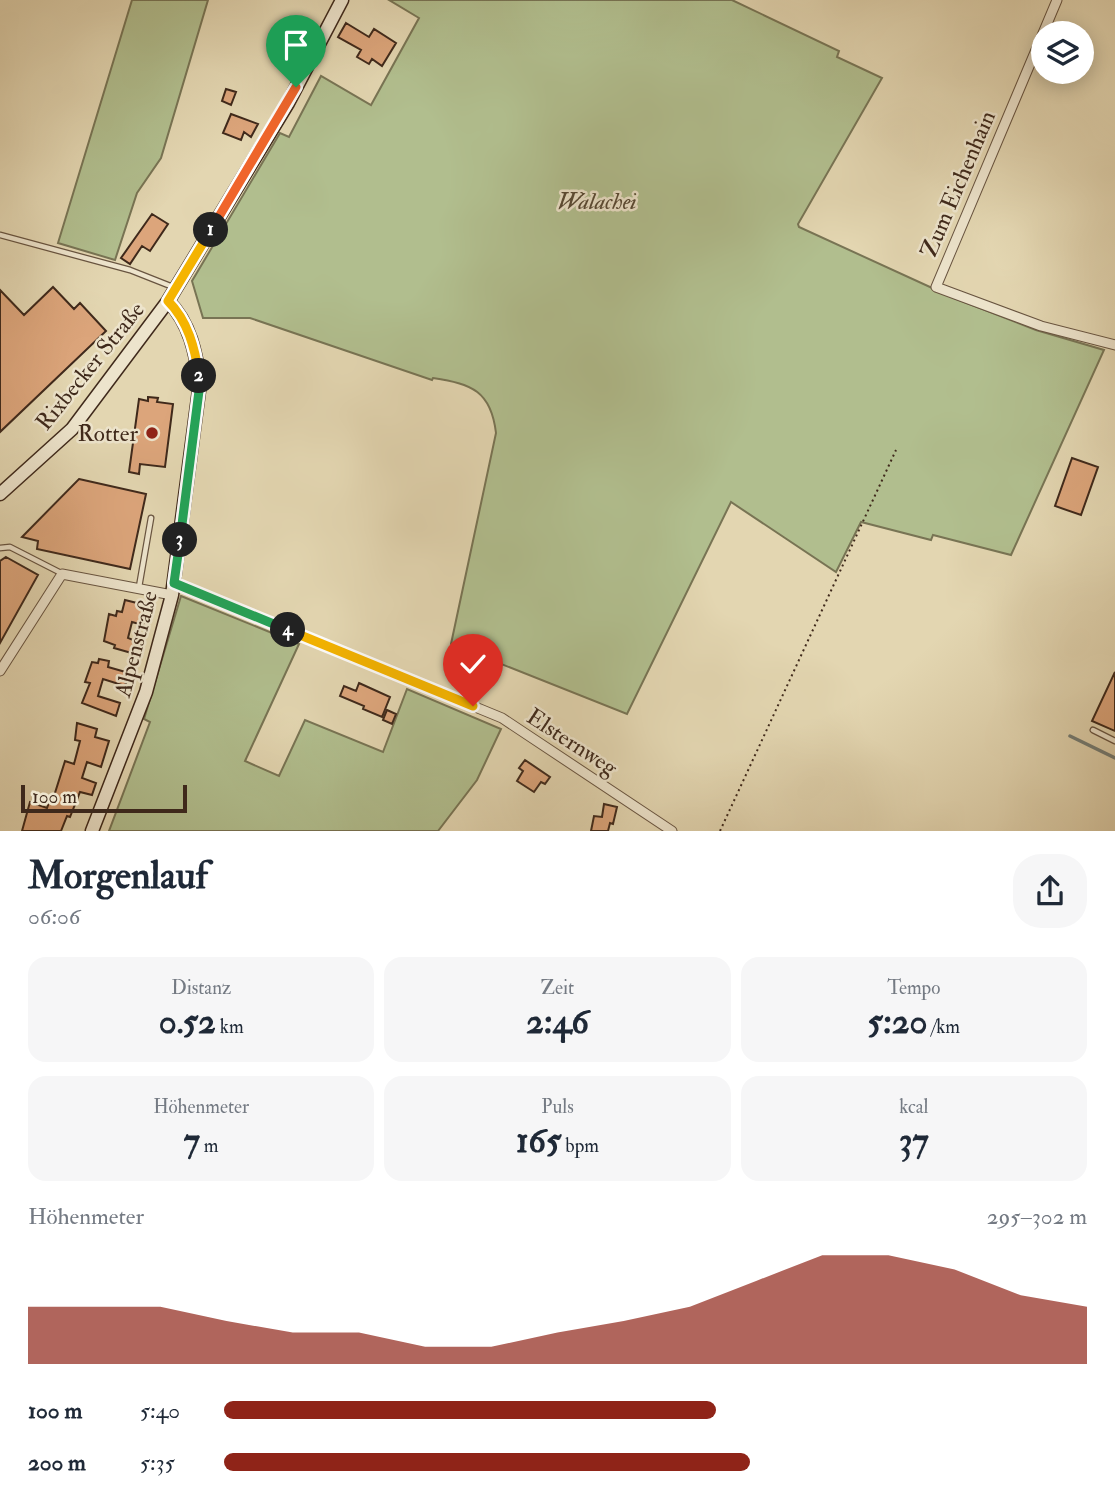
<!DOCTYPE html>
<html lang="de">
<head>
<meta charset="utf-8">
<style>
  body { margin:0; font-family:"IM FELL Double Pica",serif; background:#f6f6f7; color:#1f2937; height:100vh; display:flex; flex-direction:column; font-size:26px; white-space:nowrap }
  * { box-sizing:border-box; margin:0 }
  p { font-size:23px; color:#747a83 }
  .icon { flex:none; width:38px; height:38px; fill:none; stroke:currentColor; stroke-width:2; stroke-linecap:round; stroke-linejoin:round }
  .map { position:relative; height:831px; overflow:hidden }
  .sheet { display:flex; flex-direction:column; background:#fff; flex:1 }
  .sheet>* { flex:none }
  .controls { position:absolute; left:1031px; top:21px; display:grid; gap:14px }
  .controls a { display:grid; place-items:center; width:63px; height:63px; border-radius:50%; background:#fff; box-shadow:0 4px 18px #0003; font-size:35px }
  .scale { position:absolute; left:21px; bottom:18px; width:166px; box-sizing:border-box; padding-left:7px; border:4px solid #3f291b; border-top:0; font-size:19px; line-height:24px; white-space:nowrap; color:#3f291b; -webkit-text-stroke:5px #ede4cc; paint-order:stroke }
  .pin { position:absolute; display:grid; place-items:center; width:60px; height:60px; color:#fff; margin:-72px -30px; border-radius:50% 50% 50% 0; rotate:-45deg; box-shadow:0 0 7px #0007 }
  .pin .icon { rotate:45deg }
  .km { position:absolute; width:35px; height:35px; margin:-18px; border-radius:50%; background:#222; color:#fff; font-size:19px; line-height:35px; text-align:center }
  .round { display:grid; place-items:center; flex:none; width:74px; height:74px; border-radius:28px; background:#f6f6f7 }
  .overview { display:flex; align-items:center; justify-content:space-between; height:119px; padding:0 28px }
  h1 { font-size:38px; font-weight:800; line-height:52px }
  .metrics { display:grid; grid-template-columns:repeat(3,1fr); gap:10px; height:119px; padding:7px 28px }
  .metrics div { display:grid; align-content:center; border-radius:18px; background:#f6f6f7; text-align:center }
  .metrics b { font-size:35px; font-weight:800 }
  .metrics small { font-size:19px; font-weight:400 }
  .metrics p { font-size:19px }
  .chart { height:196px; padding:14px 28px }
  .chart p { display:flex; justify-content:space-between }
  .chart svg { width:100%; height:126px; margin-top:7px; fill:#8f2418; opacity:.7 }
  ul { padding:0 28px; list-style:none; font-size:23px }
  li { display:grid; grid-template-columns:112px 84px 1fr; align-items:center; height:52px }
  li i { height:18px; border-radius:9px; background:#8f2418 }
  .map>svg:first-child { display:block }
  .green { fill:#b1be8e; stroke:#787454; stroke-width:2 }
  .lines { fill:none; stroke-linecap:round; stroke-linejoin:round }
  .stream { stroke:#747e77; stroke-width:3.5 }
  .building { fill:#dca57b; stroke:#3f291b; stroke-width:2 }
  .lane-casing { stroke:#685440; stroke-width:7 }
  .street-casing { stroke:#685440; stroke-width:11 }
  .secondary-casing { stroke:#3f291b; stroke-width:15 }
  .path { stroke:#3f291b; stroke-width:2; stroke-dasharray:2 3.5; stroke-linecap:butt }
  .lane { stroke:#ede4cc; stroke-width:4.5 }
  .street { stroke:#ede4cc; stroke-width:9 }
  .secondary { stroke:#ede4cc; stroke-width:12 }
  .split-1-casing { stroke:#fff; stroke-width:14 }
  .split-2-casing { stroke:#fff; stroke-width:14 }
  .split-3-casing { stroke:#fff; stroke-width:14 }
  .split-4-casing { stroke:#fff; stroke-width:14 }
  .split-5-casing { stroke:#fff; stroke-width:14 }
  .split-1 { stroke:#f0652b; stroke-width:9 }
  .split-2 { stroke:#f5b400; stroke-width:9 }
  .split-3 { stroke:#22a559; stroke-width:9 }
  .split-4 { stroke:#22a559; stroke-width:9 }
  .split-5 { stroke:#f5b400; stroke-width:9 }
  .poi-dot { fill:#8f2418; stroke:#ede4cc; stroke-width:2.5 }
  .labels { text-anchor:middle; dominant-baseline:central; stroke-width:5; stroke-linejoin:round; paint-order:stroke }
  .street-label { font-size:23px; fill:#3f291b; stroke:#ede4cc }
  .park-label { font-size:23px; font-style:italic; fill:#564732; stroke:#ede4cc }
  .poi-label { font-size:23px; fill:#3f291b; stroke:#ede4cc; text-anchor:end }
</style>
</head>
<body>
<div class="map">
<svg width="1115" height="831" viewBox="0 0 1115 831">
  <rect width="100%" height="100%" fill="#e3d6b1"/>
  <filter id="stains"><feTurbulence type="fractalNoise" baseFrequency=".00286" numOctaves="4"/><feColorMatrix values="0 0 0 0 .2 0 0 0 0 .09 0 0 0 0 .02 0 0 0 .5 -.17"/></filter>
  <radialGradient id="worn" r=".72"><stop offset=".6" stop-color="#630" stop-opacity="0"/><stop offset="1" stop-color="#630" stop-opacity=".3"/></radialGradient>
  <path class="green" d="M132 0H208L161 158 137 193 115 260 58 243Z
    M389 0H732L839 51 837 57 882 78 798 224 799 227 954 298 1036 330 1104 350 1011 555 933 535 931 540 861 522 836 572 731 502 627 714 451 644 496 433C491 391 472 384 433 378L432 380 250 318H203L192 281 280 133 289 137 321 76 371 105 419 18Z
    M181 596 299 644 245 761 279 776 305 720 383 752 407 689 501 729 477 780 438 831H109L150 722 144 719Z"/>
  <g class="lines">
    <path class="stream" d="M1070 736 1115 758"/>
  </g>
  <path class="building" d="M346 23 369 37 374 29 396 43 382 66 372 59 369 64 357 57 361 50 338 37Z
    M226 89 236 92 231 105 222 101Z
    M231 114 258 124 251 137 244 132 241 140 223 133Z
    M152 214 168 224 150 251 142 246 130 264 121 258Z
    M53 287 74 309 80 303 106 331 0 432V290L24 315Z
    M148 397 158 398 157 402 173 404 165 467 140 464 139 474 129 472 139 399 148 401Z
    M1072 458 1098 467 1081 515 1055 506Z
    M79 479 146 494 130 569 37 549 38 541 22 537Z
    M6 557 38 575 0 643V561Z
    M125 600 149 606 143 625 132 622 128 638 138 642 135 654 114 648 115 645 104 641 109 614 116 616 117 611 122 612Z
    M99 659 109 661 108 667 129 673 125 686 103 679 98 696 120 703 116 716 82 703 90 683 85 682 92 662 98 663Z
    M1115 672V731L1092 721Z
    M359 683 390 697 382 717 363 709 364 706 340 696 344 686 356 691Z
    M387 710 396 714 392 724 383 720Z
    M77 723 97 729 95 737 109 741 101 767 87 762 82 778 96 783 92 795 80 792 70 817 67 816 61 831H22L30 802 47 808 52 795 54 796 65 761 74 764 80 741 75 740Z
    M525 760 550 777 545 784 541 782 534 792 517 781 523 771 519 768Z
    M604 804 617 807 613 824 610 823 608 831H591L594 816 602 817Z"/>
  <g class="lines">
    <defs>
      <path id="lane" d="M0 235 130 270 173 287
        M0 548 10 547 61 573
        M139 587 151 518
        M1093 730 1115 741"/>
      <path id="street" d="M1057 0 936 287 1041 326 1115 345
        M174 583 502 718 672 831
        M0 671 62 574 172 595"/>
      <path id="secondary" d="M0 494 72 429 168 301 288 103 342 0
        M92 831 146 692 172 595 200 383C196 353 190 323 168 301"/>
    </defs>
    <use href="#lane" class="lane-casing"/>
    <use href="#street" class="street-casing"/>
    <use href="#secondary" class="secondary-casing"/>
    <path class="path" d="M720 831 896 450"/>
    <use href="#lane" class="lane"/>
    <use href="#street" class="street"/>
    <use href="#secondary" class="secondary"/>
  </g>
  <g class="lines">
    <defs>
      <path id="split-1" d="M211 230 296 87"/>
      <path id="split-2" d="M199 376C195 348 188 321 168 301L211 230"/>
      <path id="split-3" d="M180 540 200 383 199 376"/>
      <path id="split-4" d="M180 540 174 583 288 630"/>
      <path id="split-5" d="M288 630 473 706"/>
    </defs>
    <use href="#split-1" class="split-1-casing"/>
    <use href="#split-2" class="split-2-casing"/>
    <use href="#split-3" class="split-3-casing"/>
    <use href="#split-4" class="split-4-casing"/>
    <use href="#split-5" class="split-5-casing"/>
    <use href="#split-1" class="split-1"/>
    <use href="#split-2" class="split-2"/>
    <use href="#split-3" class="split-3"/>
    <use href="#split-4" class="split-4"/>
    <use href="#split-5" class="split-5"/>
  </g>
  <circle class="poi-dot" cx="152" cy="433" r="7"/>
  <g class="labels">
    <g class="street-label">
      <text transform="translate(958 184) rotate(-67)">Zum Eichenhain</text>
      <text transform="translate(90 366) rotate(-51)">Rixbecker Straße</text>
      <text transform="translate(136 644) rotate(-75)">Alpenstraße</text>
      <text transform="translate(572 742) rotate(33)">Elsternweg</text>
    </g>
    <g class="park-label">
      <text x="597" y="201">Walachei</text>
    </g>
    <g class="poi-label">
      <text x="138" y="433">Rotter</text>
    </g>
  </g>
  <rect width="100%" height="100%" filter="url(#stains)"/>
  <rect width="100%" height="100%" fill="url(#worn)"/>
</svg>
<div class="controls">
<a><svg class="icon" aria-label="layers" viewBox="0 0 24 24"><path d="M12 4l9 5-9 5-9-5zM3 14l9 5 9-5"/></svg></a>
</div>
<div class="scale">100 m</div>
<div class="pin" style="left:296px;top:87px;background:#1e9e55"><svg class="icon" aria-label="arrive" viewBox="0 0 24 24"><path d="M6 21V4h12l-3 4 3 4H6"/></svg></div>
<div class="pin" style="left:473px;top:706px;background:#d93025"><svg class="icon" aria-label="check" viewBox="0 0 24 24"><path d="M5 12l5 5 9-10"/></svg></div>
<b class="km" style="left:211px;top:230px">1</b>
<b class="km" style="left:199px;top:376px">2</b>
<b class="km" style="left:180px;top:540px">3</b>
<b class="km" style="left:288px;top:630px">4</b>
</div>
<section class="sheet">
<div class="overview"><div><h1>Morgenlauf</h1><p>06:06</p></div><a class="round"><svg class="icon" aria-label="share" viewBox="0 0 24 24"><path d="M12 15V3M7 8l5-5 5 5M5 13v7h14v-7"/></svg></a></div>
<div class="metrics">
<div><p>Distanz</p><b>0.52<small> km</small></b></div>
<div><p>Zeit</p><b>2:46</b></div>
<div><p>Tempo</p><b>5:20<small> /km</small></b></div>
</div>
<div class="metrics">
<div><p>Höhenmeter</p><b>7<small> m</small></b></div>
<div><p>Puls</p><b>165<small> bpm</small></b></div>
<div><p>kcal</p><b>37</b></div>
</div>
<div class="chart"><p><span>Höhenmeter</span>295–302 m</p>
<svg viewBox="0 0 160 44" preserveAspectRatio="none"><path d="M0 44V24L10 24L20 24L30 29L40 33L50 33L60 38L70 38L80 33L90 29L100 24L110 15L120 6L130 6L140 11L150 20L160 24V44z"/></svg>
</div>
<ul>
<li><b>100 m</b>5:40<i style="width:57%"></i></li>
<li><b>200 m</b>5:35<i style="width:61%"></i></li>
</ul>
</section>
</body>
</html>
